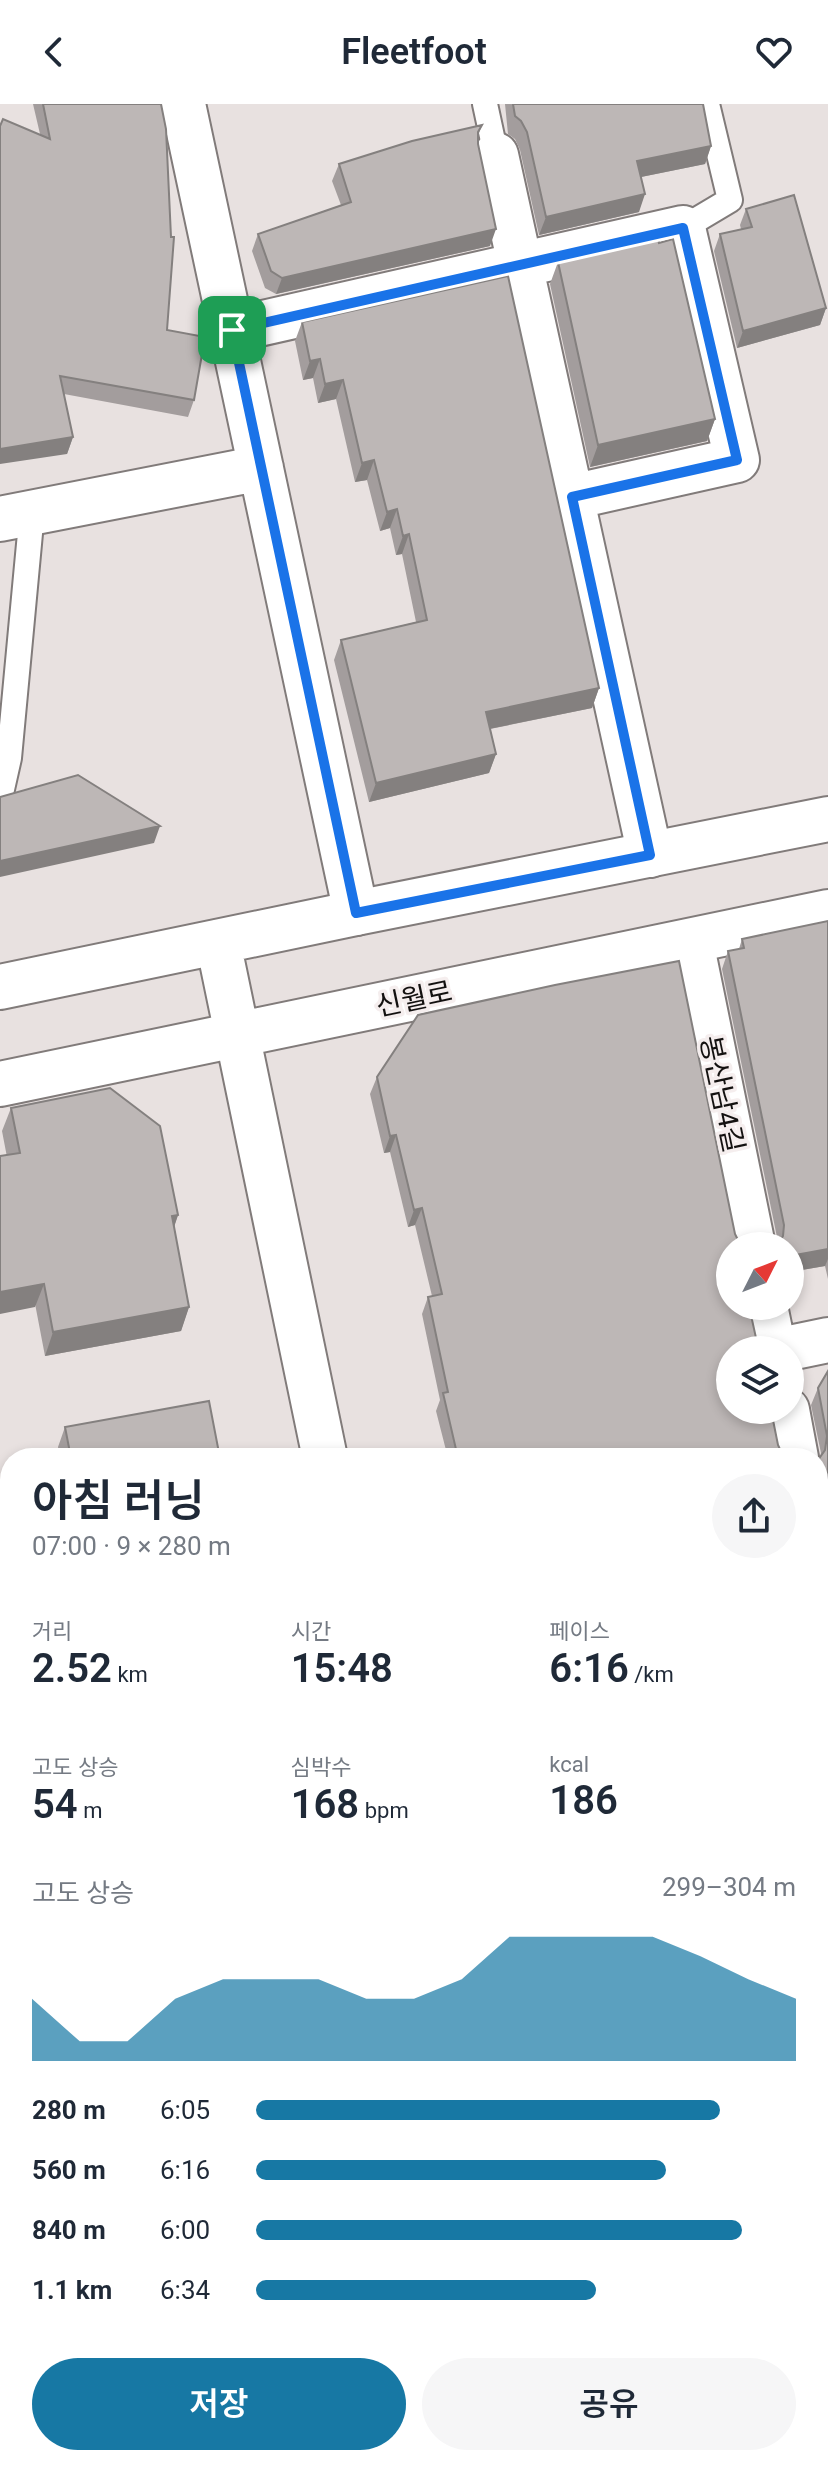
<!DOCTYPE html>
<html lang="ko">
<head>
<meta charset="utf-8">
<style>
  body { margin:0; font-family:Roboto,"Noto Sans KR",sans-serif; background:#f6f6f7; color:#1f2937; height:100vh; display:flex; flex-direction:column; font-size:30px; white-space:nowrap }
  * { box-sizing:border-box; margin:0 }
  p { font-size:26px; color:#747a83 }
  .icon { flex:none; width:44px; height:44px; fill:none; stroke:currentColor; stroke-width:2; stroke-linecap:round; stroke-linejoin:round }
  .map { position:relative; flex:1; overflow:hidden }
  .sheet { position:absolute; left:0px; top:1344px; width:828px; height:1018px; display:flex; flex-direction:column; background:#fff; border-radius:32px 32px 0 0; box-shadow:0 4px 12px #0003 }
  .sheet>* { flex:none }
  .needle { width:52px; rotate:48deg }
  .controls { position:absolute; left:716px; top:1128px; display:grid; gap:16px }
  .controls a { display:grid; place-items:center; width:88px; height:88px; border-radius:50%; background:#fff; box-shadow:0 4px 12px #0003; font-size:40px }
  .pin { position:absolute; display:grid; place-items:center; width:68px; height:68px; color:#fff; margin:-34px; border-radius:16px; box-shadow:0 4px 12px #0006 }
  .round { display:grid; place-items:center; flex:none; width:84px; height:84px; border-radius:42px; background:#f6f6f7 }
  .headline { display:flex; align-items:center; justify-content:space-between; height:136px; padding:0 32px }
  h1 { font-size:44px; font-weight:600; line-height:60px }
  .figures { display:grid; grid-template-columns:repeat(3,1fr); gap:12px; height:136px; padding:8px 32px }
  .figures div { display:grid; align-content:center }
  .figures b { font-size:40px; font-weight:600 }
  .figures small { font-size:22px; font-weight:400 }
  .figures p { font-size:22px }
  .chart { height:224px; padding:16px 32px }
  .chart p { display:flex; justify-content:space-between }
  .chart svg { width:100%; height:144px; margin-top:8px; fill:#1778a4; opacity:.7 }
  .cta { display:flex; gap:16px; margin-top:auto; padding:16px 32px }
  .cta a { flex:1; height:92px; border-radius:48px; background:#1778a4; color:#fff; font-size:32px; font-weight:600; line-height:92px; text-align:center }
  .cta a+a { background:#f6f6f7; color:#1f2937 }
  ul { padding:0 32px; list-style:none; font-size:26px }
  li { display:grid; grid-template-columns:128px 96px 1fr; align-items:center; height:60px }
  li i { height:20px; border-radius:10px; background:#1778a4 }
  header { display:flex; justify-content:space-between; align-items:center; height:104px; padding:0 32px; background:#fff; font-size:36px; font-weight:600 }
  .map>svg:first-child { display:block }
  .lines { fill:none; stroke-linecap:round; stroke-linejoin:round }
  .service-casing { stroke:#817b7a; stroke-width:28 }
  .minor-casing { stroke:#817b7a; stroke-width:48 }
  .tertiary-casing { stroke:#817b7a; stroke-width:48 }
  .service { stroke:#fff; stroke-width:24 }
  .minor { stroke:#fff; stroke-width:44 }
  .tertiary { stroke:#fff; stroke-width:44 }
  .wall { fill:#a39d9d }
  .shaded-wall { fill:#84807f }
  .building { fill:#bdb7b6; stroke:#84807f; stroke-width:2 }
  .route-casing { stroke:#fff; stroke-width:16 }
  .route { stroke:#1a73e8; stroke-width:10 }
  .labels { text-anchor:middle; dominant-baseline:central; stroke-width:7; stroke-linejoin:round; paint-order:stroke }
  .street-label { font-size:28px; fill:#131110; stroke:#f5eeee }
</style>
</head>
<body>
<header><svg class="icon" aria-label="back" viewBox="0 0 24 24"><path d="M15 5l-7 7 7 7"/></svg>Fleetfoot<svg class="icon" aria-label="heart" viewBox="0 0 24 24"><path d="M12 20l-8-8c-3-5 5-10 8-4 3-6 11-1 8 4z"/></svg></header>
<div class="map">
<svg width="828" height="2361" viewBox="0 0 828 2361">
  <rect width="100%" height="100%" fill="#e8e1e0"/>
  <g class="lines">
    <defs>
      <path id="service" d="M485 0 496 51
        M683 124 730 96 707 0
        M0 694 9 654 32 408"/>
      <path id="minor" d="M183 0 356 809
        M496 51 650 751
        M232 226 683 124 737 356 572 393
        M0 415 261 364
        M691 838 753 1142
        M765 1202 774 1246
        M780 1246 828 1236
        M787 1306 796 1354
        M818 1459 828 1508
        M818 1671 828 1669"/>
      <path id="tertiary" d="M218 838 325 1354
        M0 883 356 809 828 715
        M0 980 828 808
        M531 2352 533 2361"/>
    </defs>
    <use href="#service" class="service-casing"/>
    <use href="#minor" class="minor-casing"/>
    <use href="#tertiary" class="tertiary-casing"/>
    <use href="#service" class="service"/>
    <use href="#minor" class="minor"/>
    <use href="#tertiary" class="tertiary"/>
  </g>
  <path class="wall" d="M33 0H161L167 226 194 296 188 313 64 290 73 333 67 350 40 30Z
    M505 0H703L711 42 705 60 641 73 639 108 539 131 520 46 515 35 508 30Z
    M482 21 478 32V40L490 142 276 190 265 184 252 147 258 130 341 101 332 77 339 60Z
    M746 105 826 204 820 221 737 244 714 147 720 130 741 125 740 121Z
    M659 139 715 315 707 337 590 363 550 180 558 158Z
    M302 218 599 584 592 604 490 625 496 650 489 669 369 698 334 556 341 536 416 518 402 450 396 451 390 424 380 427 367 376 355 378 336 295 318 299 313 274 303 276 295 237Z
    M828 817V1175L825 1162 790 1168V1142H777L778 1138 722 865 728 847 739 845 742 835Z
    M377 973 730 1246 784 1354H448L436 1307 440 1296 422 1210 428 1193 432 1192 415 1121 408 1123 390 1048 384 1049 370 990Z
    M11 1004 178 1111 174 1123 189 1203 181 1227 45 1252 2 1027Z
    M828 1267V1395L818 1397V1356L820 1354 821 1349 811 1301 818 1284Z
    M65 1323 220 1354H60L58 1343Z
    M652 2352H818L828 2361H653Z"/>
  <path class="shaded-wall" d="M711 42 705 60 631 75 637 57Z
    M645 90 639 108 539 131 546 113Z
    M496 125 490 142 276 190 282 174Z
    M826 204 820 221 737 244 743 227Z
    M320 255 313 274 303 276 310 257Z
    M343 276 336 295 318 299 325 280Z
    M715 315 707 337 590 363 598 341Z
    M73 333 67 350 0 360V345Z
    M374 356 367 376 355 378 362 359Z
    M397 405 390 424 380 427 387 408Z
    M409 430 402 450 396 451 403 432Z
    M599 584 592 604 479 627 486 608Z
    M496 650 489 669 369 698 376 679Z
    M160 722 154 739 0 773V757Z
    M396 1031 390 1048 384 1049 390 1032Z
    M422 1104 415 1121 408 1123 414 1106Z
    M178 1111 170 1135 172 1112Z
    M828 1145V1155L825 1162 790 1168V1152Z
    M44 1180 35 1203 0 1210V1188Z
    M189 1203 181 1227 45 1252 53 1228Z
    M828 1379V1395L818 1397V1381Z
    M10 2190V2211L0 2213V2192Z
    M828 2225V2240L818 2243V2227Z
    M659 2352H664L661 2361H656Z"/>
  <path class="building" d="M43 0H161L166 25 171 133H174L167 226 205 233 194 296 60 272 73 333 0 345V22L3 15 50 35Z
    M513 0H703L711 42 637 57 645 90 546 113 527 28 521 17 515 12Z
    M482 21 478 28V40L496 125 282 174 271 167 258 130 351 98 339 60 412 37Z
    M794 91 826 204 743 227 720 130 752 123 746 105Z
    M658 135 659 139 673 135 715 315 598 341 558 158Z
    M508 172 599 584 486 608 496 650 376 679 341 536 427 516 409 430 403 432 397 405 387 408 374 356 362 359 343 276 325 280 320 255 310 257 302 218Z
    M78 671 160 722 0 757V693Z
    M828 817V1145L790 1152V1142H777L783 1132 784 1121 728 847 744 844 742 835Z
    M679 857 735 1130 741 1142H730V1202H749L756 1234 763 1246H730V1306H771L778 1341 784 1354H458L443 1289 448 1288 428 1193 442 1190 422 1104 414 1106 396 1031 390 1032 377 973 418 911 555 881Z
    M110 984 160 1022 178 1111 172 1112 189 1203 53 1228 44 1180 0 1188V1052L20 1049 11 1004Z
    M828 1267V1379L818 1381V1356L825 1346 827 1332 818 1284Z
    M209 1297 220 1354H71L65 1323Z
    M828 1681V2225L818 2227V1682Z
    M10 2120V2190L0 2192V2122Z
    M828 2326V2361H669L667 2352H818V2328Z"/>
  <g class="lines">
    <defs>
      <path id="route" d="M683 124 737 356 572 393 650 751 356 809 232 226Z"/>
    </defs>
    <use href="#route" class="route-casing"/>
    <use href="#route" class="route"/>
  </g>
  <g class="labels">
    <g class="street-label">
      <text transform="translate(414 895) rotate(-12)">신월로</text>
      <text transform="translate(722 990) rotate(78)">봉산남4길</text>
    </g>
  </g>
</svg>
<div class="controls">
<a><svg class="needle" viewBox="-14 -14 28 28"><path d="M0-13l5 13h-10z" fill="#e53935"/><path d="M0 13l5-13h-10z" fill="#747a83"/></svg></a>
<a><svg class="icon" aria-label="layers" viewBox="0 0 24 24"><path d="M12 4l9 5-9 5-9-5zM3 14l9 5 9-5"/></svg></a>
</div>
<div class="pin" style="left:232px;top:226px;background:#1e9e55"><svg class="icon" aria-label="arrive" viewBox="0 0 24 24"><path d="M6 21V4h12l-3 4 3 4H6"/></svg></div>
<section class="sheet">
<div class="headline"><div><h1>아침 러닝</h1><p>07:00 · 9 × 280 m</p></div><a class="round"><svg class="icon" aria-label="share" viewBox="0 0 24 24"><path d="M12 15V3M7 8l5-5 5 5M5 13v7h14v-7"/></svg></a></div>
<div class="figures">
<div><p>거리</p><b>2.52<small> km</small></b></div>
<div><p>시간</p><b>15:48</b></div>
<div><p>페이스</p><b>6:16<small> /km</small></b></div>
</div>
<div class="figures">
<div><p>고도 상승</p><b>54<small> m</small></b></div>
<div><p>심박수</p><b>168<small> bpm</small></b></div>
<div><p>kcal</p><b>186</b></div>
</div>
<div class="chart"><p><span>고도 상승</span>299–304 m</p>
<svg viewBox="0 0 160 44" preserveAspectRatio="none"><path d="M0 44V25L10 38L20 38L30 25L40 19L50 19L60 19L70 25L80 25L90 19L100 6L110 6L120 6L130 6L140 12L150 19L160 25V44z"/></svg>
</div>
<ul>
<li><b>280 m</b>6:05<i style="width:86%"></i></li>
<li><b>560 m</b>6:16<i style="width:76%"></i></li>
<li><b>840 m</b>6:00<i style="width:90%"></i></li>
<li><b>1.1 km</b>6:34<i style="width:63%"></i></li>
</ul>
<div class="cta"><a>저장</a><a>공유</a></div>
</section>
</div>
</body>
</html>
